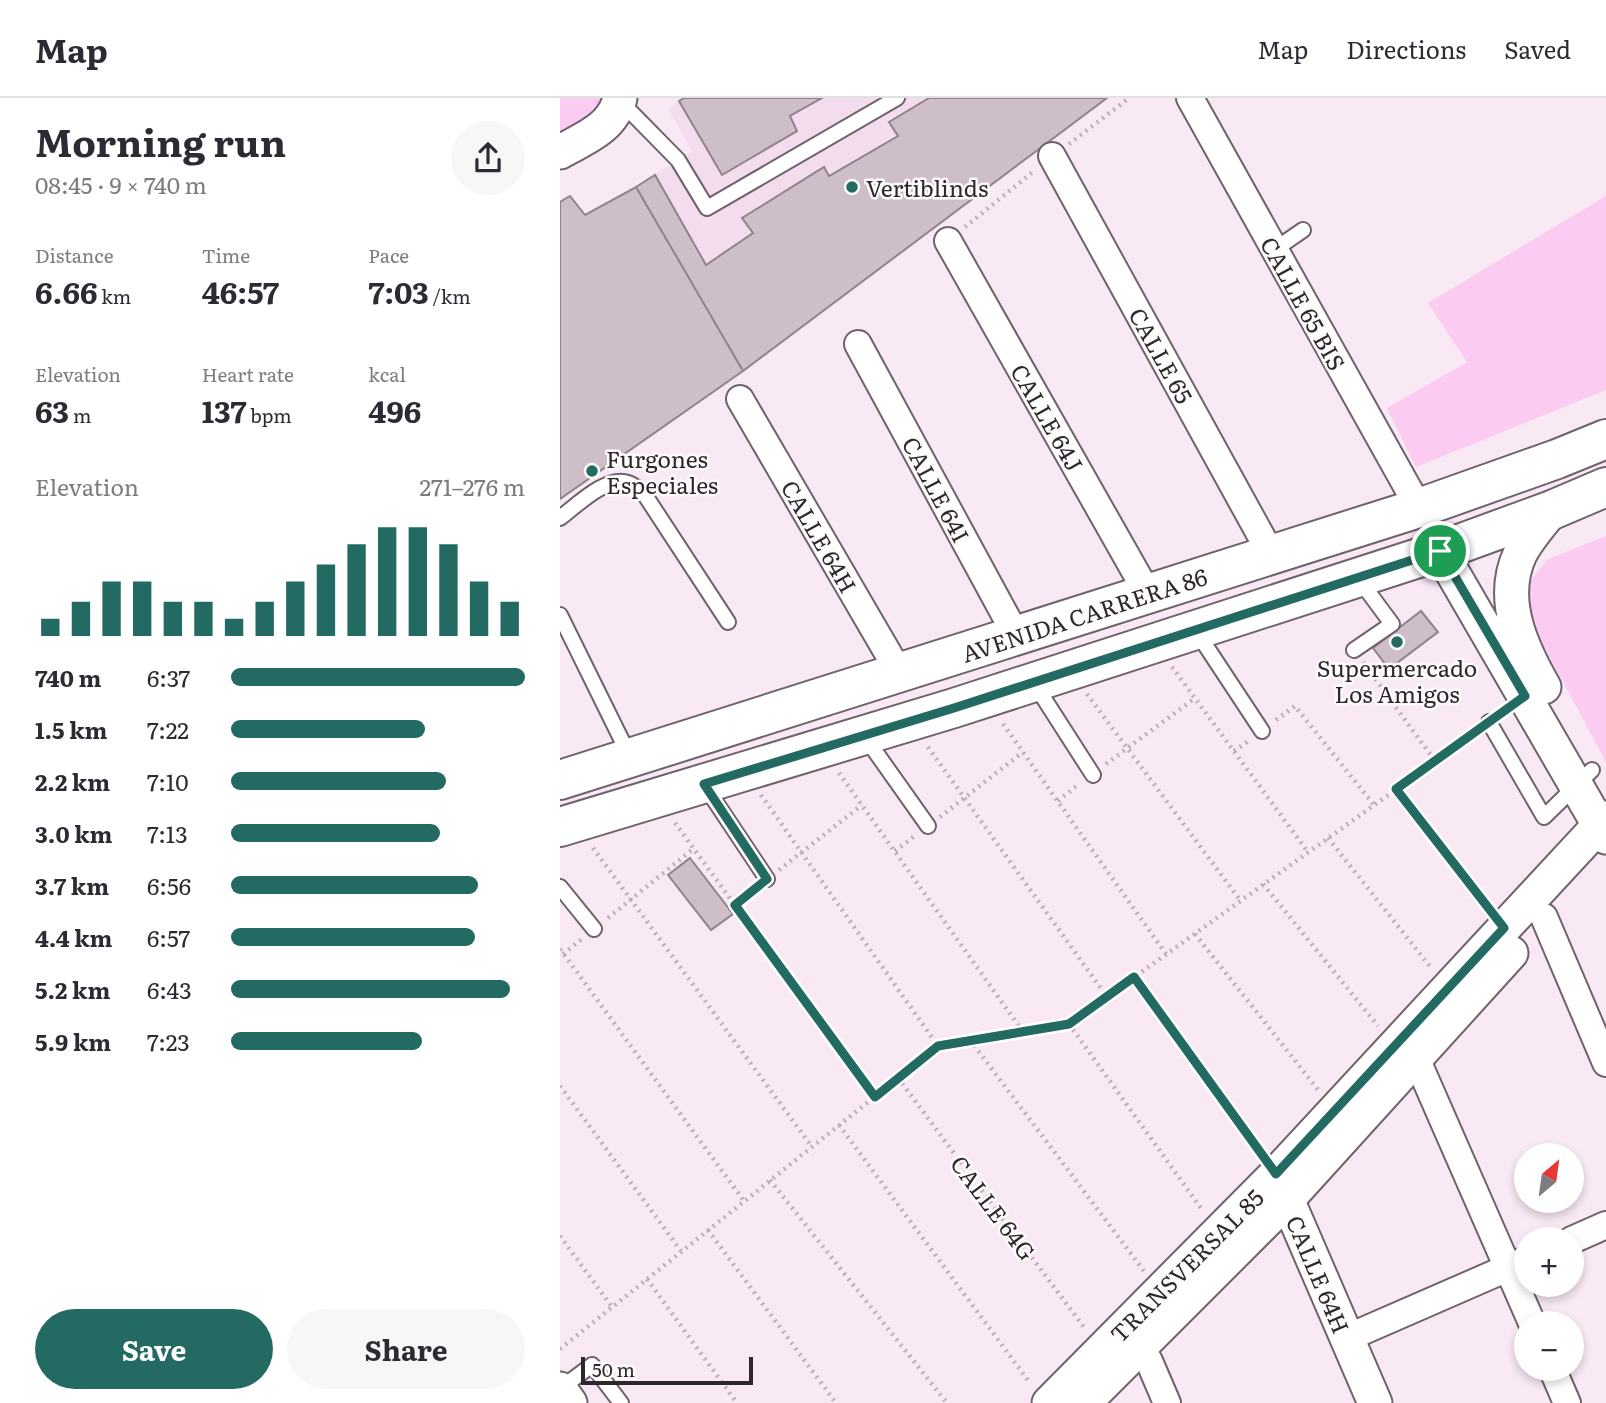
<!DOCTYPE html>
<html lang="en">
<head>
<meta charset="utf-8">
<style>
  body { margin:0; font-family:Literata,serif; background:#f7f7f7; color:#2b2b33; height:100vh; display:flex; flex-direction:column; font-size:26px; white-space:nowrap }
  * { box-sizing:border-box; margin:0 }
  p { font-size:23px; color:#7c7c81 }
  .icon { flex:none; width:38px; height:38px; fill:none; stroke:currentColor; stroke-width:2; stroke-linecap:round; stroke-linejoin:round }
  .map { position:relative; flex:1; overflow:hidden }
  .sheet { display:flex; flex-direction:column; background:#fff; width:560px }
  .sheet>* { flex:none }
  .needle { width:46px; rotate:29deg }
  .fabs { position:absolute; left:954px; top:1045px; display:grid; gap:14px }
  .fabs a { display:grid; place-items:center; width:70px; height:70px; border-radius:50%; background:#fff; box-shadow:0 4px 10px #0003; font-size:35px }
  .scale { position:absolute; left:21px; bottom:18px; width:172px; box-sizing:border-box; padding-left:7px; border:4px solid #2e282d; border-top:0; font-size:19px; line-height:24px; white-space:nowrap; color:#2e282d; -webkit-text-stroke:5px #fefbfd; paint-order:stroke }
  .pin { position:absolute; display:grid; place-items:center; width:60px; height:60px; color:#fff; margin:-30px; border:4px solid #fff; border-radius:50%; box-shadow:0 2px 7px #0007 }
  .round { display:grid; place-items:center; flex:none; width:74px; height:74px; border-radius:37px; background:#f7f7f7 }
  .head { display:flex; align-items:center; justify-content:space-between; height:119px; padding:0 35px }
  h1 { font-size:38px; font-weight:700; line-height:52px }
  .metrics { display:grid; grid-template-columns:repeat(3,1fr); gap:10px; height:119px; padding:7px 35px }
  .metrics div { display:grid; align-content:center }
  .metrics b { font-size:30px; font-weight:700 }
  .metrics small { font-size:19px; font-weight:400 }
  .metrics p { font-size:19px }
  .chart { height:196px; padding:14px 35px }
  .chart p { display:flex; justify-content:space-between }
  .chart svg { width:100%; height:126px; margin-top:7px; stroke:#236b62; stroke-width:6 }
  .cta { display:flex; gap:14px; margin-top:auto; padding:14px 35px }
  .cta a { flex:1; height:80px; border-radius:42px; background:#236b62; color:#fff; font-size:28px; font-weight:700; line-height:80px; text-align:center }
  .cta a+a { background:#f7f7f7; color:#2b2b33 }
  ul { padding:0 35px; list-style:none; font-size:23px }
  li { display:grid; grid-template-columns:112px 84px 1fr; align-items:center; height:52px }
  li i { height:18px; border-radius:9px; background:#236b62 }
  header { display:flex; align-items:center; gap:42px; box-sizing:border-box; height:98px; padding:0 35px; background:#fff; border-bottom:2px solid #e1e1e2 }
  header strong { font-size:33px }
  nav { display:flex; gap:38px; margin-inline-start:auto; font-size:24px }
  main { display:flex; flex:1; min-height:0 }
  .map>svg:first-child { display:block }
  .built { fill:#f2dced }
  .green { fill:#fbcbf1 }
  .building { fill:#cdbec9; stroke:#90838d; stroke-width:2 }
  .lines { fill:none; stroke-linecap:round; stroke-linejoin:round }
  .service-casing { stroke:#6f626c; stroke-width:18 }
  .minor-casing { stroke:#6f626c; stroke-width:30 }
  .tertiary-casing { stroke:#6f626c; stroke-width:37 }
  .primary-casing { stroke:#6f626c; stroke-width:42 }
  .path { stroke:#bbaeb8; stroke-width:4.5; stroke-dasharray:2 5; stroke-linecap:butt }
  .service { stroke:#fff; stroke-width:14 }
  .minor { stroke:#fff; stroke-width:26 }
  .tertiary { stroke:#fff; stroke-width:33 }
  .primary { stroke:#fff; stroke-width:38 }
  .route-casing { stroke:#fff; stroke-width:14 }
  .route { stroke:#236b62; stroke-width:9 }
  .poi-dot { fill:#236b62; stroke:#fefbfd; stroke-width:2.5 }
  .labels { text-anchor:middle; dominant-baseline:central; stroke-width:5; stroke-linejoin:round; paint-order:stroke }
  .poi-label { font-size:23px; fill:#2e282d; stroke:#fefbfd; text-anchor:start }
  .street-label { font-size:23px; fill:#2e282d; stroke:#fefbfd }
</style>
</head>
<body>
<header>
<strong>Map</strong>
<nav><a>Map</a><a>Directions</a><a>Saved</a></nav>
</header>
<main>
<section class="sheet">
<div class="head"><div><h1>Morning run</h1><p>08:45 · 9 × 740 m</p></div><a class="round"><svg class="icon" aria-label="share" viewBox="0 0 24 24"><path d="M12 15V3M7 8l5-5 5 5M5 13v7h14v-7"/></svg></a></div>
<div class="metrics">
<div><p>Distance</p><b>6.66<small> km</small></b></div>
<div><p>Time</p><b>46:57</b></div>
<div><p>Pace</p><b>7:03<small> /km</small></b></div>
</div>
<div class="metrics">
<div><p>Elevation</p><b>63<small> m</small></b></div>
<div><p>Heart rate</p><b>137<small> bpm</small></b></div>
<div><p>kcal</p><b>496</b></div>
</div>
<div class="chart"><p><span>Elevation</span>271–276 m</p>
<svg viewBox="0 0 160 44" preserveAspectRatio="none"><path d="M5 44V38M15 44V32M25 44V25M35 44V25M45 44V32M55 44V32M65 44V38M75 44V32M85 44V25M95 44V19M105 44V12M115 44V6M125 44V6M135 44V12M145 44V25M155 44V32"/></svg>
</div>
<ul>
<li><b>740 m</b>6:37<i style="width:100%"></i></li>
<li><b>1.5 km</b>7:22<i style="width:66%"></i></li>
<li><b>2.2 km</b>7:10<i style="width:73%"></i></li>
<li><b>3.0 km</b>7:13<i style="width:71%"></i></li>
<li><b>3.7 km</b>6:56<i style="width:84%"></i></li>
<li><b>4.4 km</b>6:57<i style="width:83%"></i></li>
<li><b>5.2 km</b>6:43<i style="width:95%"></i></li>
<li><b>5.9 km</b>7:23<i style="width:65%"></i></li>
</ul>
<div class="cta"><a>Save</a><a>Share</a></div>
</section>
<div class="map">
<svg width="1046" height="1305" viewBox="0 0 1046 1305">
  <rect width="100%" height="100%" fill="#f8e9f5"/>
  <path class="built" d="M124 0H547L183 273 76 89 132 53 108 11Z"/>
  <path class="green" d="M0 0H48V6L0 37Z
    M1046 98V292L856 369 827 310 907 264 868 205Z
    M1046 438V664L970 522 967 494 973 479 988 461Z"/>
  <path class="building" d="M124 0H262L230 18 237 33 162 77 119 3Z
    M369 0H547L183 273 76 89 95 77 146 167 193 135 182 120 264 69 269 78 338 38 329 24Z
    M76 89 183 273 0 401V104L10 98 25 117Z
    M861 513 878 534 829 571 813 550Z
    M130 760 173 816 151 832 108 777Z"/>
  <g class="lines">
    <defs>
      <path id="service" d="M61 4 118 62 147 110 337 0
        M714 152 743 132
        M0 420C16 408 47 377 68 385 73 386 78 391 83 394L168 524
        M0 517 70 659
        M636 533 702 633
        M794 552 832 526 798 480
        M474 585 533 677
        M929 624 984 719 1032 672
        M305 639 368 728
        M145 688 207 781
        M0 789 34 831
        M0 1291 32 1267 61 1305"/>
      <path id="minor" d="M630 0 859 410
        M492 58 711 456
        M388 143 588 496
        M298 246 456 537
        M180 301 339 574
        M984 819 1046 965
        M856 960 972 1225
        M1012 1142 1046 1127
        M787 1240 966 1162
        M580 1249 589 1263 607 1305
        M992 1270 1007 1305"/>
      <path id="tertiary" d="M0 54C25 40 53 30 60 0
        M880 453 1046 739
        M984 589C961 549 939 501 960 456 968 440 981 426 992 412
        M720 1085 815 1305
        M0 1291 10 1305
        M489 1305 716 1076 1046 720
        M524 1305 727 1102 951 855"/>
      <path id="primary" d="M0 682 859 410 997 361 1046 341
        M0 729 394 610 880 453 992 412 1046 389"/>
    </defs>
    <use href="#service" class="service-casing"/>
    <use href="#minor" class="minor-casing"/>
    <use href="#tertiary" class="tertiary-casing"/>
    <use href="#primary" class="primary-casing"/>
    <path class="path" d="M509 46 569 0
      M405 129 474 73
      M803 564 875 663
      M612 569 748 754
      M527 596 680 802
      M716 622 735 608 814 707
      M443 626 606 856
      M368 649 547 899
      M674 653 690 642
      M546 666 635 600
      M279 675 463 934
      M837 691 929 809
      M201 697 378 948
      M498 703 519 686
      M380 719 463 654
      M115 725 315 999
      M768 740 872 871
      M33 750 252 1049
      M335 753 356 737
      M219 772 302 707
      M703 786 818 928
      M175 807 193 792
      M48 820 133 751
      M635 836 759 993
      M0 851 184 1103
      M3 856 22 841
      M574 879 701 1056
      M509 926 643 1113
      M410 942 584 1173
      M338 980 526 1232
      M0 988 121 1153
      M279 1027 470 1285
      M210 1082 387 1305
      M148 1132 276 1305
      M0 1138 52 1209
      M87 1181 177 1305
      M0 1251 378 948 509 926 916 634"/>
    <use href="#service" class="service"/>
    <use href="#minor" class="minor"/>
    <use href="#tertiary" class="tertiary"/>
    <use href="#primary" class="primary"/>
  </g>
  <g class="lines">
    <defs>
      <path id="route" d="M880 453 965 598 836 691 944 830 716 1076 574 879 509 926 378 948 315 999 175 807 207 781 144 686 394 610Z"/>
    </defs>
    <use href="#route" class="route-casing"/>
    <use href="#route" class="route"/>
  </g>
  <g class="poi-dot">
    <circle cx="292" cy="89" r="7"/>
    <circle cx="32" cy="373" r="7"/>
    <circle cx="837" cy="544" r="7"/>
  </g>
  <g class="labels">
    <g class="poi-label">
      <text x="306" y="89">Vertiblinds</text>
      <text x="46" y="360">Furgones<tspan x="46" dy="26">Especiales</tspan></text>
      <text x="837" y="569" text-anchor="middle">Supermercado<tspan x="837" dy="26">Los Amigos</tspan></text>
    </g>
    <g class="street-label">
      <text transform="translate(744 205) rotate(61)">CALLE 65 BIS</text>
      <text transform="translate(602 257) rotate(61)">CALLE 65</text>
      <text transform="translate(488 319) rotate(60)">CALLE 64J</text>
      <text transform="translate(377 391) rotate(62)">CALLE 64I</text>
      <text transform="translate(260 438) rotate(60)">CALLE 64H</text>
      <text transform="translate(524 516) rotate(-18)">AVENIDA CARRERA 86</text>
      <text transform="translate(434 1109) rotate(53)">CALLE 64G</text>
      <text transform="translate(626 1167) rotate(-45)">TRANSVERSAL 85</text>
      <text transform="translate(759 1176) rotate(67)">CALLE 64H</text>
    </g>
  </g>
</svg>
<div class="fabs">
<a><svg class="needle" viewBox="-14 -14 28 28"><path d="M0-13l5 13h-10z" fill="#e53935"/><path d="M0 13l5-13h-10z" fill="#7c7c81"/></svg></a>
<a>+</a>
<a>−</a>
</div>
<div class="scale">50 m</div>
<div class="pin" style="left:880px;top:453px;background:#1e9e55"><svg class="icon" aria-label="arrive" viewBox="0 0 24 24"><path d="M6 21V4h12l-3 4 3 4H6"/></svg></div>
</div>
</main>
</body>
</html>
